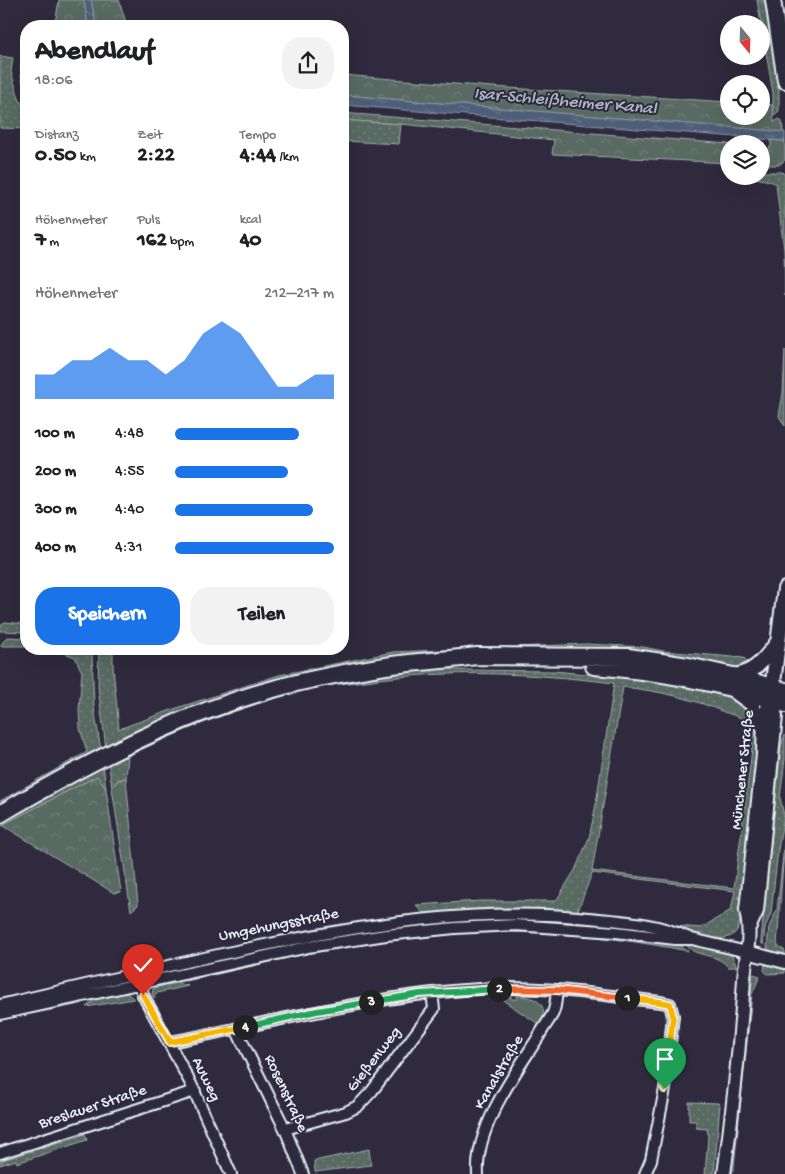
<!DOCTYPE html>
<html lang="de">
<head>
<meta charset="utf-8">
<style>
  body { margin:0; font-family:"Gochi Hand",sans-serif; background:#f2f2f2; color:#202124; height:100vh; display:flex; flex-direction:column; font-size:19px; white-space:nowrap }
  * { box-sizing:border-box; margin:0 }
  p { font-size:16px; color:#757577 }
  .icon { flex:none; width:28px; height:28px; fill:none; stroke:currentColor; stroke-width:2; stroke-linecap:round; stroke-linejoin:round }
  .map { position:relative; flex:1; overflow:hidden }
  .details { position:absolute; left:20px; top:20px; width:329px; height:635px; display:flex; flex-direction:column; background:#fff; border-radius:20px; box-shadow:0 5px 20px #0002 }
  .details>* { flex:none }
  .needle { width:32px; rotate:161deg }
  .tools { position:absolute; left:720px; top:15px; display:grid; gap:10px }
  .tools a { display:grid; place-items:center; width:50px; height:50px; border-radius:50%; background:#fff; box-shadow:0 5px 20px #0002; font-size:25px }
  .pin { position:absolute; display:grid; place-items:center; width:42px; height:42px; color:#fff; margin:-51px -21px; border-radius:50% 50% 50% 0; rotate:-45deg; box-shadow:0 0 5px #0007 }
  .pin .icon { rotate:45deg }
  .km { position:absolute; width:25px; height:25px; margin:-12px; border-radius:50%; background:#222; color:#fff; font-size:14px; line-height:25px; text-align:center }
  .round { display:grid; place-items:center; flex:none; width:52px; height:52px; border-radius:20px; background:#f2f2f2 }
  .headline { display:flex; align-items:center; justify-content:space-between; height:85px; padding:0 15px }
  h1 { font-size:28px; font-weight:700; line-height:38px }
  .metrics { display:grid; grid-template-columns:repeat(3,1fr); gap:8px; height:85px; padding:5px 15px }
  .metrics div { display:grid; align-content:center }
  .metrics b { font-size:21px; font-weight:700 }
  .metrics small { font-size:14px; font-weight:400 }
  .metrics p { font-size:14px }
  .chart { height:140px; padding:10px 15px }
  .chart p { display:flex; justify-content:space-between }
  .chart svg { width:100%; height:90px; margin-top:5px; fill:#1a73e8; opacity:.7 }
  .button { display:flex; gap:10px; margin-top:auto; padding:10px 15px }
  .button a { flex:1; height:58px; border-radius:20px; background:#1a73e8; color:#fff; font-size:20px; font-weight:700; line-height:58px; text-align:center }
  .button a+a { background:#f2f2f2; color:#202124 }
  ul { padding:0 15px; list-style:none; font-size:16px }
  li { display:grid; grid-template-columns:80px 60px 1fr; align-items:center; height:38px }
  li i { height:12px; border-radius:6px; background:#1a73e8 }
  .map>svg:first-child { display:block }
  .grass { fill:url(#grass-dots); stroke:#a0aead; fill-rule:evenodd }
  .forest { fill:url(#forest-crowns); stroke:#a0aead }
  .park { fill:#596a62; stroke:#a0aead }
  .water { fill:url(#water-ripples); stroke:#8c99ab }
  .lines { fill:none; stroke-linecap:round; stroke-linejoin:round }
  .minor-casing { stroke:#e8f1f8; stroke-width:14 }
  .tertiary-casing { stroke:#e8f1f8; stroke-width:16 }
  .secondary-casing { stroke:#e8f1f8; stroke-width:18 }
  .primary-casing { stroke:#e8f1f8; stroke-width:20 }
  .minor { stroke:#2f2a3d; stroke-width:10 }
  .tertiary { stroke:#2f2a3d; stroke-width:12 }
  .secondary { stroke:#2f2a3d; stroke-width:14 }
  .primary { stroke:#2f2a3d; stroke-width:16 }
  .split-1-casing { stroke:#fff; stroke-width:10 }
  .split-2-casing { stroke:#fff; stroke-width:10 }
  .split-3-casing { stroke:#fff; stroke-width:10 }
  .split-4-casing { stroke:#fff; stroke-width:10 }
  .split-5-casing { stroke:#fff; stroke-width:10 }
  .split-1 { stroke:#f5b400; stroke-width:6 }
  .split-2 { stroke:#f0652b; stroke-width:6 }
  .split-3 { stroke:#22a559; stroke-width:6 }
  .split-4 { stroke:#22a559; stroke-width:6 }
  .split-5 { stroke:#f5b400; stroke-width:6 }
  .labels { text-anchor:middle; dominant-baseline:central; stroke-width:4; stroke-linejoin:round; paint-order:stroke }
  .street-label { font-size:16px; fill:#e8f1f8; stroke:#2f2a3d }
  .water-label { font-size:18px; font-style:italic; fill:#aab6c5; stroke:#2f2a3d }
</style>
</head>
<body>
<div class="map">
<svg width="785" height="1174" viewBox="0 0 785 1174">
  <defs>
    <pattern id="grass-dots" width="8" height="8" patternUnits="userSpaceOnUse" patternTransform="scale(1.25)"><rect width="8" height="8" fill="#596a62"/><path d="M2 2h.1M6 6h.1" fill="none" stroke="#718079" stroke-width="1.8" stroke-linecap="round"/></pattern>
    <pattern id="forest-crowns" width="20" height="18" patternUnits="userSpaceOnUse" patternTransform="scale(1.25)"><rect width="20" height="18" fill="#596a62"/><path d="M2 6a3 3 0 1 1 6 0M12 15a3 3 0 1 1 6 0" fill="none" stroke="#718079"/></pattern>
    <pattern id="water-ripples" width="26" height="14" patternUnits="userSpaceOnUse" patternTransform="scale(1.25)"><rect width="26" height="14" fill="#4e5e78"/><path d="M2 4q2-2 4 0t4 0M15 11q2-2 4 0t4 0" fill="none" stroke="#68768c"/></pattern>
  </defs>
  <rect width="100%" height="100%" fill="#2f2a3d"/>
  <filter id="ink" filterUnits="userSpaceOnUse"><feTurbulence type="fractalNoise" baseFrequency=".02" numOctaves="2"/><feDisplacementMap in="SourceGraphic" scale="10" xChannelSelector="R" yChannelSelector="G"/><feConvolveMatrix kernelMatrix="1 2 1 2 8 2 1 2 1" color-interpolation-filters="sRGB"/></filter>
  <g filter="url(#ink)">
    <path class="grass" d="M757 0H767L779 75V111L773 116V93Z
      M0 56 13 58 11 72 20 101 26 109V129L0 128Z
      M343 120 401 124 399 144 343 141Z
      M761 172H782L785 175V296L784 250 776 184 770 181 745 176H761Z
      M785 350V426L779 416 783 393Z
      M4 622 26 624V632L0 631V627Z
      M7 637 26 638V646H0Z
      M587 644 643 647 663 651 744 658 748 662H753L745 670 673 660 380 662 106 748 98 687 99 649H113V667L119 729 174 709 279 675 393 652Z
      M54 649H90L92 653 94 708 101 751 0 808V801L87 752 80 728 79 710 82 672 75 657Z
      M410 663 457 670 554 671 616 677 672 684 733 698 748 706 758 730 759 745 751 823C742 840 747 846 746 862 745 883 741 905 739 926 730 951 693 932 676 926L701 928 731 910 735 891 592 873 577 913 425 915 416 905 480 901H556L575 870 589 838 596 804 614 683C531 673 448 669 365 681 350 683 334 684 320 687 255 701 188 727 128 756L126 778 118 780 112 788 108 760 148 741 268 697ZM623 687C659 691 691 698 724 712 733 715 745 718 749 727 754 737 752 747 751 758L734 888 592 871Z
      M785 735V759L780 798 784 815 778 850 771 913 765 928 763 945 761 940 781 745Z
      M103 764 106 789 97 777 0 827V822Z
      M785 838 777 945 785 951V958L770 952 767 947 769 927 777 910Z
      M470 919 558 920 556 923H467L424 926 422 924Z
      M582 920 661 930 664 934 582 924Z
      M396 927 394 930 186 968V967L296 942Z
      M493 928 674 941 688 951C590 932 503 927 404 938 331 946 259 965 187 981L179 978 352 942Z
      M683 942 724 951 732 956 737 967H728C719 956 708 957 695 952 691 950 686 945 683 942Z
      M765 963 785 968V973L767 974 764 970Z
      M753 974 760 976 752 994 734 1167 732 1174H729Z
      M177 983 188 986 157 993 154 998 152 994 153 989 158 987Z
      M127 993 134 999 86 1007 96 999Z
      M93 996 81 1004 0 1020V1015Z
      M689 1102 718 1103 720 1105 714 1174H705L708 1136 707 1129 696 1128V1121H689Z
      M85 1134 87 1140 17 1163 16 1160 0 1165V1161Z
      M369 1149 371 1165 315 1172 314 1161Z"/>
    <path class="forest" d="M59 0H84L88 26H49L56 18Z
      M91 0H119L127 26H96Z
      M26 53V92C21 80 17 65 26 53Z
      M342 75 493 87 729 102V116H761V104L773 105 774 122 780 119 782 121 783 132 343 95Z
      M342 113 729 144V163L552 154 554 140 401 124 343 120Z
      M771 140 785 141V160L779 165H761V148L768 149 771 146Z
      M97 776 106 789 121 892 114 893 2 825Z
      M126 778 138 905 131 911 112 788 118 780Z"/>
    <path class="park" d="M504 996H511V999H517V996C537 996 550 1005 540 1025L504 1001Z"/>
    <path class="water" d="M84 0H91L96 26H88Z
      M343 95 785 132V141L343 105Z"/>
    <g class="lines">
      <defs>
        <path id="minor" d="M139 979 143 995 191 1084 231 1174
          M0 1005C85 985 170 965 255 947 366 924 476 907 589 918 623 921 658 923 689 938
          M0 1014 308 947 386 935 455 928 515 925 616 932 675 939H692L747 952
          M236 1029 285 1129 303 1174
          M170 1042C280 1021 389 991 502 988 555 987 608 996 661 1002L670 1004 673 1016 665 1089 651 1160 645 1174
          M285 1129 346 1112 358 1106 372 1091 434 1009 432 993
          M0 1153 195 1091
          M478 1174C475 1127 515 1074 539 1036 543 1028 549 1021 553 1013 556 1006 556 997 557 990"/>
        <path id="tertiary" d="M734 692 753 706 762 726
          M750 926 757 911 776 716 771 699
          M747 952 785 962
          M724 1174C733 1109 740 1044 744 979 746 954 752 935 746 910L763 755 764 715 771 699"/>
        <path id="secondary" d="M773 0 785 81
          M733 676C755 674 765 658 778 642
          M771 698 785 589"/>
        <path id="primary" d="M594 666C658 671 724 683 785 704
          M0 814C100 755 205 701 319 678 349 672 379 666 409 663 432 661 454 659 477 656L628 657 688 666 733 676 785 691"/>
      </defs>
      <use href="#minor" class="minor-casing"/>
      <use href="#tertiary" class="tertiary-casing"/>
      <use href="#secondary" class="secondary-casing"/>
      <use href="#primary" class="primary-casing"/>
      <use href="#minor" class="minor"/>
      <use href="#tertiary" class="tertiary"/>
      <use href="#secondary" class="secondary"/>
      <use href="#primary" class="primary"/>
    </g>
  </g>
  <g class="lines" filter="url(#ink)">
    <defs>
      <path id="split-1" d="M627 998 660 1002 670 1004 673 1016 665 1089"/>
      <path id="split-2" d="M499 989 557 990 627 998"/>
      <path id="split-3" d="M371 1002 420 994 499 989"/>
      <path id="split-4" d="M245 1027 317 1011 371 1002"/>
      <path id="split-5" d="M143 995 170 1042 245 1027"/>
    </defs>
    <use href="#split-1" class="split-1-casing"/>
    <use href="#split-2" class="split-2-casing"/>
    <use href="#split-3" class="split-3-casing"/>
    <use href="#split-4" class="split-4-casing"/>
    <use href="#split-5" class="split-5-casing"/>
    <use href="#split-1" class="split-1"/>
    <use href="#split-2" class="split-2"/>
    <use href="#split-3" class="split-3"/>
    <use href="#split-4" class="split-4"/>
    <use href="#split-5" class="split-5"/>
  </g>
  <g class="labels">
    <g class="street-label">
      <text transform="translate(744 770) rotate(-84)">Münchener Straße</text>
      <text transform="translate(279 926) rotate(-11)">Umgehungsstraße</text>
      <text transform="translate(375 1060) rotate(-52)">Gießenweg</text>
      <text transform="translate(500 1073) rotate(-60)">Kanalstraße</text>
      <text transform="translate(205 1080) rotate(64)">Auweg</text>
      <text transform="translate(285 1094) rotate(65)">Rosenstraße</text>
      <text transform="translate(93 1108) rotate(-18)">Breslauer Straße</text>
    </g>
    <g class="water-label">
      <text transform="translate(565 102) rotate(5)">Isar-Schleißheimer Kanal</text>
    </g>
  </g>
</svg>
<div class="tools">
<a><svg class="needle" viewBox="-14 -14 28 28"><path d="M0-13l5 13h-10z" fill="#e53935"/><path d="M0 13l5-13h-10z" fill="#757577"/></svg></a>
<a><svg class="icon" aria-label="locate" viewBox="0 0 24 24"><circle cx="12" cy="12" r="6"/><path d="M12 2v4M12 18v4M2 12h4M18 12h4"/></svg></a>
<a><svg class="icon" aria-label="layers" viewBox="0 0 24 24"><path d="M12 4l9 5-9 5-9-5zM3 14l9 5 9-5"/></svg></a>
</div>
<div class="pin" style="left:665px;top:1089px;background:#1e9e55"><svg class="icon" aria-label="arrive" viewBox="0 0 24 24"><path d="M6 21V4h12l-3 4 3 4H6"/></svg></div>
<div class="pin" style="left:143px;top:995px;background:#d93025"><svg class="icon" aria-label="check" viewBox="0 0 24 24"><path d="M5 12l5 5 9-10"/></svg></div>
<b class="km" style="left:627px;top:998px">1</b>
<b class="km" style="left:499px;top:989px">2</b>
<b class="km" style="left:371px;top:1002px">3</b>
<b class="km" style="left:245px;top:1027px">4</b>
<section class="details">
<div class="headline"><div><h1>Abendlauf</h1><p>18:06</p></div><a class="round"><svg class="icon" aria-label="share" viewBox="0 0 24 24"><path d="M12 15V3M7 8l5-5 5 5M5 13v7h14v-7"/></svg></a></div>
<div class="metrics">
<div><p>Distanz</p><b>0.50<small> km</small></b></div>
<div><p>Zeit</p><b>2:22</b></div>
<div><p>Tempo</p><b>4:44<small> /km</small></b></div>
</div>
<div class="metrics">
<div><p>Höhenmeter</p><b>7<small> m</small></b></div>
<div><p>Puls</p><b>162<small> bpm</small></b></div>
<div><p>kcal</p><b>40</b></div>
</div>
<div class="chart"><p><span>Höhenmeter</span>212–217 m</p>
<svg viewBox="0 0 160 44" preserveAspectRatio="none"><path d="M0 44V32L10 32L20 25L30 25L40 19L50 25L60 25L70 32L80 25L90 12L100 6L110 12L120 25L130 38L140 38L150 32L160 32V44z"/></svg>
</div>
<ul>
<li><b>100 m</b>4:48<i style="width:78%"></i></li>
<li><b>200 m</b>4:55<i style="width:71%"></i></li>
<li><b>300 m</b>4:40<i style="width:87%"></i></li>
<li><b>400 m</b>4:31<i style="width:100%"></i></li>
</ul>
<div class="button"><a>Speichern</a><a>Teilen</a></div>
</section>
</div>
</body>
</html>
